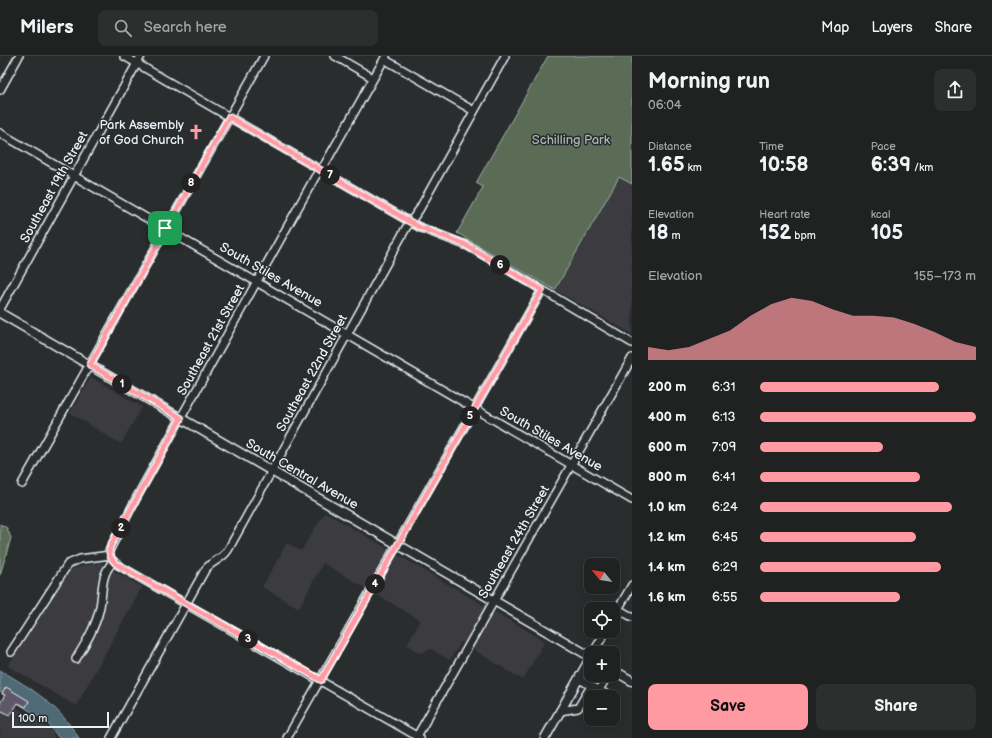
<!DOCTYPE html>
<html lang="en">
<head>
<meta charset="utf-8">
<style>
  body { margin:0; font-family:"Balsamiq Sans",sans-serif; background:#2d2f2f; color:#f1f3f6; height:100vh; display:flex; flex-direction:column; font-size:15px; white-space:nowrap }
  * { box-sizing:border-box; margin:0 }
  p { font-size:13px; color:#a2a4a5 }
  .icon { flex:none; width:22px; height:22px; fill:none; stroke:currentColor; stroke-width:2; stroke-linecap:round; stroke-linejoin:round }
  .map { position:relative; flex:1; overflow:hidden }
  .panel { display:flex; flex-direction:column; background:#202222; width:360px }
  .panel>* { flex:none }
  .needle { width:26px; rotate:300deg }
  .fabs { position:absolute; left:584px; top:502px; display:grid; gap:8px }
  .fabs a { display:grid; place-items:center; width:36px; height:36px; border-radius:8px; background:#202222; box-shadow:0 2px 10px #0003,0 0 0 1px #3d3f40; font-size:20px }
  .scale { position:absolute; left:12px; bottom:10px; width:97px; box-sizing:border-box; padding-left:4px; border:2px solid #e8f1f8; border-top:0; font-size:11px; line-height:14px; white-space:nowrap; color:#e8f1f8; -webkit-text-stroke:3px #2a2d2e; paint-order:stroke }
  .pin { position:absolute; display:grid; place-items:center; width:34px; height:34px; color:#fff; margin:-17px; border-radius:8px; box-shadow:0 2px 6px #0006 }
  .km { position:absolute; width:20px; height:20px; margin:-10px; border-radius:50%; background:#222; color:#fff; font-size:11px; line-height:20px; text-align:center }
  .round { display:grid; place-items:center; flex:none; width:42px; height:42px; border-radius:8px; background:#2d2f2f }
  .overview { display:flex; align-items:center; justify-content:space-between; height:68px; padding:0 16px }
  h1 { font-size:22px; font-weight:800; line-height:30px }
  .metrics { display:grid; grid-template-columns:repeat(3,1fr); gap:6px; height:68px; padding:4px 16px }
  .metrics div { display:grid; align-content:center }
  .metrics b { font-size:20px; font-weight:800 }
  .metrics small { font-size:11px; font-weight:400 }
  .metrics p { font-size:11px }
  .chart { height:112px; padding:8px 16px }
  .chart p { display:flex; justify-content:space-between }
  .chart svg { width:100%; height:72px; margin-top:4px; fill:#ff9aa2; opacity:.7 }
  .cta { display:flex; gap:8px; margin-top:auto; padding:8px 16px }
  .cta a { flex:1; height:46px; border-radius:8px; background:#ff9aa2; color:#111; font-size:16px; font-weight:800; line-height:46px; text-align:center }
  .cta a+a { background:#2d2f2f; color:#f1f3f6 }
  ul { padding:0 16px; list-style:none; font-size:13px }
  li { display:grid; grid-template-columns:64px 48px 1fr; align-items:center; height:30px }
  li i { height:10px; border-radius:5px; background:#ff9aa2 }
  header { display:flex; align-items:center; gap:24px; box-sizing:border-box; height:56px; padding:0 20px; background:#202222; border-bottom:1px solid #3d3f40 }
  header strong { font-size:19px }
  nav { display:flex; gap:22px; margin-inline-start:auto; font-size:14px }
  .search { width:280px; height:36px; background:#2d2f2f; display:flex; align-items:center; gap:10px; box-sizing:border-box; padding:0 14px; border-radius:8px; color:#a2a4a5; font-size:15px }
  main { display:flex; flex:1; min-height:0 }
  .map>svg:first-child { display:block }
  .built { fill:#3a3a40 }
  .green { fill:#5a6c57; stroke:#a1aea8 }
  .water { fill:#506a75; stroke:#8da0a9 }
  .building { fill:#5e596a; stroke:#e8f1f8 }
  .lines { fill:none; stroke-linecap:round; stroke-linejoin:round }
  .minor-casing { stroke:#e8f1f8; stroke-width:10 }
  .major-casing { stroke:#e8f1f8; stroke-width:11 }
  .minor { stroke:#2a2d2e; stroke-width:7 }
  .major { stroke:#2a2d2e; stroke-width:8 }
  .route-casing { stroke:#fff; stroke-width:8 }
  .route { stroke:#ff9aa2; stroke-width:5 }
  .labels { text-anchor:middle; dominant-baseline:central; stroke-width:3; stroke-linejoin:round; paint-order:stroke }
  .poi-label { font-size:13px; fill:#e8f1f8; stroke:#2a2d2e; text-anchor:end }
  .park-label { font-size:13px; fill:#a8b5b0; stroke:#2a2d2e }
  .street-label { font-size:13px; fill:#e8f1f8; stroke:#2a2d2e }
</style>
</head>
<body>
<header>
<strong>Milers</strong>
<div class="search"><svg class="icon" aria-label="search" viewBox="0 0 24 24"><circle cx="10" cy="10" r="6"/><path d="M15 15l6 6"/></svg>Search here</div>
<nav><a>Map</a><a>Layers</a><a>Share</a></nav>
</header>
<main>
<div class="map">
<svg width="632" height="682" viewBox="0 0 632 682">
  <rect width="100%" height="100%" fill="#2a2d2e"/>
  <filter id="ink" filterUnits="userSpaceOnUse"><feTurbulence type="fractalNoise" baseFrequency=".025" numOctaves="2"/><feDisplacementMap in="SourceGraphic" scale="8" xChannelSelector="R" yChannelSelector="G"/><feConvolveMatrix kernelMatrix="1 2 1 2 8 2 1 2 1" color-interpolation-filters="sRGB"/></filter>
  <g filter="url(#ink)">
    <path class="built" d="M619 121 632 128V278L555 234Z
      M91 321 142 351 121 388 70 357Z
      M325 456 545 585 523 624 461 586 450 604 431 593 420 597 407 588 420 564 323 507 299 552 262 531 287 487 301 495Z
      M99 506 142 531 76 650 8 610 66 516 77 511Z
      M0 641 40 665 53 676 54 682H0Z"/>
    <path class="green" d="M548 0H632V128L619 121 555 234 457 177 483 131 476 127Z
      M0 468 7 472 11 482 0 519Z"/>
    <path class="water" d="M0 614C34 634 57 648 79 682H59L46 665 0 636Z"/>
    <path class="building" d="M6 631 29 645 26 651 18 647 10 659 0 654V647L5 639 2 638Z"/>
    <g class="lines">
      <defs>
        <path id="minor" d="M124 0 419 171 468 190 632 287
          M335 0 373 22
          M386 0 325 108 315 121 138 439 109 495 111 503 118 509 420 682
          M384 3 474 55
          M0 34 19 0
          M0 77 632 444
          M0 253 141 0
          M22 428 264 0
          M618 553 632 561
          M613 562 632 529
          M11 596 68 508 80 503 110 499
          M593 597 606 575
          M76 603C85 588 95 572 99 555 104 537 99 520 113 506
          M579 623 606 638
          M599 634 608 619
          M560 655 578 652 591 630
          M111 682 205 514C211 505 222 504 228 494L406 172 419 154 505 0
          M287 682 542 234
          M416 682 632 302"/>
        <path id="major" d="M0 257 591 601
          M613 614 632 625
          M545 682 591 601"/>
      </defs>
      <use href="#minor" class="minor-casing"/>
      <use href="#major" class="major-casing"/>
      <use href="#minor" class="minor"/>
      <use href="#major" class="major"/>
    </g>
  </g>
  <g class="lines" filter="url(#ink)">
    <defs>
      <path id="route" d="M229 61 419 171 464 188 542 234 321 624 118 509C111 504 107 497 111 489L181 362 90 309Z"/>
    </defs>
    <use href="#route" class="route-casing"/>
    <use href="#route" class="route"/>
  </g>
  <defs>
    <symbol id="church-bare" viewBox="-9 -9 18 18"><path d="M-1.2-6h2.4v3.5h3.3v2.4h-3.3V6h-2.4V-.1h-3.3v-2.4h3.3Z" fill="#ff9aa2" stroke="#2a2d2e" stroke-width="2.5" paint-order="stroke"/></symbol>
  </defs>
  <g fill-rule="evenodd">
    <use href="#church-bare" x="185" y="65" width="22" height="22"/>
  </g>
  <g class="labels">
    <g class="poi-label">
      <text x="184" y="69">Park Assembly<tspan x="184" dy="15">of God Church</tspan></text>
    </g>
    <g class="park-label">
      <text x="571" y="84">Schilling Park</text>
    </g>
    <g class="street-label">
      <text transform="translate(54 131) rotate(-61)">Southeast 19th Street</text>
      <text transform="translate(271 219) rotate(30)">South Stiles Avenue</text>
      <text transform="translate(211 284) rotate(-61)">Southeast 21st Street</text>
      <text transform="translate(312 317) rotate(-61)">Southeast 22nd Street</text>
      <text transform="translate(551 383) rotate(30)">South Stiles Avenue</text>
      <text transform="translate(302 418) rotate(30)">South Central Avenue</text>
      <text transform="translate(514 486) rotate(-60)">Southeast 24th Street</text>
    </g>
  </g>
</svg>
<div class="fabs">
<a><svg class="needle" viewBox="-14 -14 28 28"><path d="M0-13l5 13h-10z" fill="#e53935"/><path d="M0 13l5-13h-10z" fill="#a2a4a5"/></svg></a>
<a><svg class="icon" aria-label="locate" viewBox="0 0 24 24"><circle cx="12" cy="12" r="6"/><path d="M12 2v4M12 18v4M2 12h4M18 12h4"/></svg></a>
<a>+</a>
<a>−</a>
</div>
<div class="scale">100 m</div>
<div class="pin" style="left:165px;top:172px;background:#1e9e55"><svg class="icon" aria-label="arrive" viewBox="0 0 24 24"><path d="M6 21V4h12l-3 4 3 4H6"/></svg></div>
<b class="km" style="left:122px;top:328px">1</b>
<b class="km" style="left:121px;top:472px">2</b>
<b class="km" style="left:248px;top:583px">3</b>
<b class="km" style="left:375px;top:528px">4</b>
<b class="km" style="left:470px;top:360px">5</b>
<b class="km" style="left:500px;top:209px">6</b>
<b class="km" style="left:330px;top:119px">7</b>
<b class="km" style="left:191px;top:127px">8</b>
</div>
<section class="panel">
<div class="overview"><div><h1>Morning run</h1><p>06:04</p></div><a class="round"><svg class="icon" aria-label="share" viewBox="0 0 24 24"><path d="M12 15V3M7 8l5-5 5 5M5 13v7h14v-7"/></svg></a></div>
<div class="metrics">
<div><p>Distance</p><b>1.65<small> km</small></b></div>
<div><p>Time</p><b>10:58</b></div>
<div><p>Pace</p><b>6:39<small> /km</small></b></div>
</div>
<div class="metrics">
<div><p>Elevation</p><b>18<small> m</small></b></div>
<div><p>Heart rate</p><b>152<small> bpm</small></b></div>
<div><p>kcal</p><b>105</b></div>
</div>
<div class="chart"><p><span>Elevation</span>155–173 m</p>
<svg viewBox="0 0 160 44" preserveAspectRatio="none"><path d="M0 44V36L10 38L20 36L30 31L40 26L50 17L60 10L70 6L80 8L90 13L100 17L110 17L120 18L130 22L140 27L150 33L160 36V44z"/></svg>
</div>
<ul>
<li><b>200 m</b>6:31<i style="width:83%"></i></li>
<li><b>400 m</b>6:13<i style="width:100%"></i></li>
<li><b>600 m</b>7:09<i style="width:57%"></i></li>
<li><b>800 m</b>6:41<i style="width:74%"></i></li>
<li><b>1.0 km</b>6:24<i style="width:89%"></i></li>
<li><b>1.2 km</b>6:45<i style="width:72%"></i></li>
<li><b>1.4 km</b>6:29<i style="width:84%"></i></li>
<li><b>1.6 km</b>6:55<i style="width:65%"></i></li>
</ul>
<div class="cta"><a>Save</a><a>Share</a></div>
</section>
</main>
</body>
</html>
